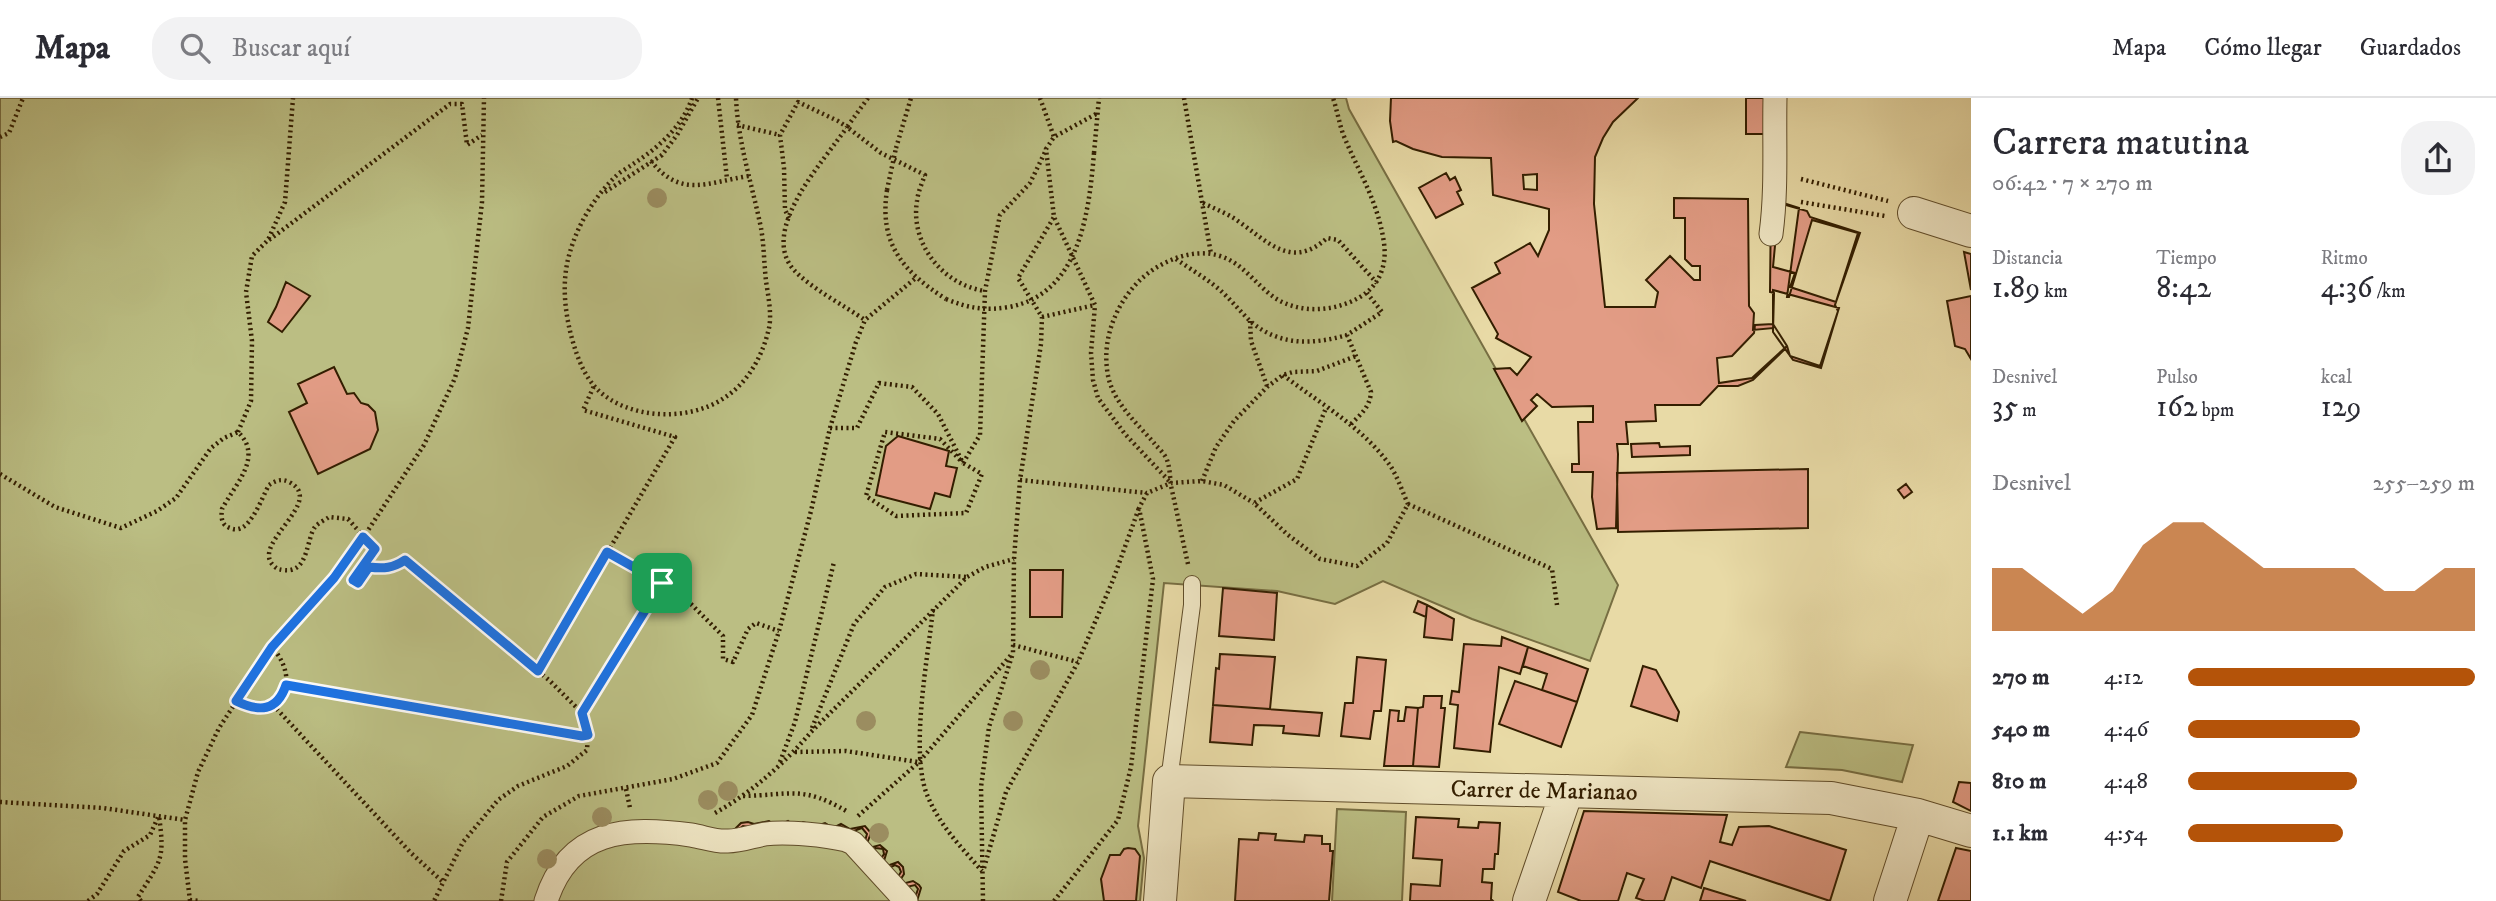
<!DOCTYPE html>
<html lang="es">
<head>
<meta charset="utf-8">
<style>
  body { margin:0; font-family:"IM FELL DW Pica",serif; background:#f2f2f3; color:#2b2b33; height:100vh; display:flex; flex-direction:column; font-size:26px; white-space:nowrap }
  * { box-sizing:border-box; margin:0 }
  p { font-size:23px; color:#7c7c81 }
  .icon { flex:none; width:38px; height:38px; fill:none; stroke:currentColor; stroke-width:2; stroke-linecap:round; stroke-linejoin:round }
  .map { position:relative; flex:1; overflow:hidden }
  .panel { display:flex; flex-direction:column; background:#fff; width:525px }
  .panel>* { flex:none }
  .pin { position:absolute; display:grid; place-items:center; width:60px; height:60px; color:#fff; margin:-30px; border-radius:14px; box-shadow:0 4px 10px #0006 }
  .round { display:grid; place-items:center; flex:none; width:74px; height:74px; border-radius:28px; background:#f2f2f3 }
  .overview { display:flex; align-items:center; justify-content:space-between; height:119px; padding:0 21px }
  h1 { font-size:38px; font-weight:600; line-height:52px }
  .metrics { display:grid; grid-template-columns:repeat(3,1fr); gap:10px; height:119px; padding:7px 21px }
  .metrics div { display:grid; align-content:center }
  .metrics b { font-size:30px; font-weight:600 }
  .metrics small { font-size:19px; font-weight:400 }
  .metrics p { font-size:19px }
  .chart { height:196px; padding:14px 21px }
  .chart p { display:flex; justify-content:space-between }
  .chart svg { width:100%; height:126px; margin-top:7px; fill:#b45309; opacity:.7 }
  ul { padding:0 21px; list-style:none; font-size:23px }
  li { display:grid; grid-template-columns:112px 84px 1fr; align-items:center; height:52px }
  li i { height:18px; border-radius:9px; background:#b45309 }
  header { display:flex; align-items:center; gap:42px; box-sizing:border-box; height:98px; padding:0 35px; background:#fff; border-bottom:2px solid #e1e1e2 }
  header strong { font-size:33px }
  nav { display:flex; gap:38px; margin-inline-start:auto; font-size:24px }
  .search { width:490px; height:63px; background:#f2f2f3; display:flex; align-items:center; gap:18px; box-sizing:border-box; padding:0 24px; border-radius:28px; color:#7c7c81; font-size:26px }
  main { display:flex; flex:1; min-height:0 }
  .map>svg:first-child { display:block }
  .green { fill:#bbbe83; stroke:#776e42; stroke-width:2 }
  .building { fill:#e29c85; stroke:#331e00; stroke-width:2; fill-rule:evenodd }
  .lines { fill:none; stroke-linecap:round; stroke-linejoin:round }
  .service-casing { stroke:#604d2a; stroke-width:18 }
  .pedestrian-casing { stroke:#604d2a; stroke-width:25 }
  .minor-casing { stroke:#604d2a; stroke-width:34 }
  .path { stroke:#331e00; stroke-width:4.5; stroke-dasharray:2 3.5; stroke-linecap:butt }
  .service { stroke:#f0e7c5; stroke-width:16 }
  .pedestrian { stroke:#f0e7c5; stroke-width:23 }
  .minor { stroke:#f0e7c5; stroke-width:32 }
  .path-bridge { stroke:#331e00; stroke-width:4.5; stroke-dasharray:2 3.5; stroke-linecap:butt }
  .tree { fill:#9b8d60 }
  .route-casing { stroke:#fff; stroke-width:14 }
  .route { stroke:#1a73e8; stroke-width:9 }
  .labels { text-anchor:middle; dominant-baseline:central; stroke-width:5; stroke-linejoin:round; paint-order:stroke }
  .street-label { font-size:24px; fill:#331e00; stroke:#f0e7c5 }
</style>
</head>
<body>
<header>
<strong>Mapa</strong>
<div class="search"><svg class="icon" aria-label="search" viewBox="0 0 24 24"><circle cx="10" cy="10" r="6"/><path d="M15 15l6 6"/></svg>Buscar aquí</div>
<nav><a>Mapa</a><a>Cómo llegar</a><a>Guardados</a></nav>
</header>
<main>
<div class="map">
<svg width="1971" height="803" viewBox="0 0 1971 803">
  <rect width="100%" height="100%" fill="#e8daa6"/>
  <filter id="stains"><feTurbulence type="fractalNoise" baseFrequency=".00286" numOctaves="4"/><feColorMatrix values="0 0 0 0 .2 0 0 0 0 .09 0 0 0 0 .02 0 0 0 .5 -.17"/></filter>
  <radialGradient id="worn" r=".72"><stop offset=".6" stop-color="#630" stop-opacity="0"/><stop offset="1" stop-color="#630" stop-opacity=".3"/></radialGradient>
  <path class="green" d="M0 0H1346L1349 11 1618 487 1590 563 1472 521 1383 483 1335 506 1277 493 1164 485 1138 728 1144 760 1140 803H0Z
    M1800 634 1913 647 1902 684 1842 672 1786 669Z
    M1337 711 1406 714 1402 803H1332Z"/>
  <path class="building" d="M1391 0H1638L1613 24 1603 40 1595 59 1594 106 1605 209H1655L1658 194 1646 182 1670 158 1694 182H1700V168H1692L1685 161V120H1674V100L1748 101 1749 208 1754 215 1753 232 1773 230V234L1785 251 1753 282 1738 288H1718L1700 307H1655L1656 323 1626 324 1628 346H1617L1618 356 1616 430 1597 431 1592 399 1593 374H1572V366H1579L1578 324H1593V308L1552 309 1537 296 1531 302 1537 308 1522 323 1494 271 1510 270 1517 277 1531 259 1496 240 1498 236 1472 190 1500 175 1495 165 1530 145 1538 158 1549 132V111L1493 97 1491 60 1442 59 1413 51 1396 43 1393 44 1390 23ZM1537 76V92L1524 91 1523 77Z
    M1746 0H1771V36H1746Z
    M1446 75 1450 82 1455 79 1461 92 1457 94 1463 106 1436 120 1419 90Z
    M1771 101 1799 110 1787 199H1789L1812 122 1858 135 1835 207 1838 213 1821 270 1793 262 1773 234 1774 195 1770 194Z
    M1779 105 1807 113 1810 119 1860 135 1836 204 1790 189 1795 175 1773 169Z
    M1964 154 1971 156V192Z
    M286 184 310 198 282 234 268 224 276 209Z
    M1773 192 1839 210 1820 268 1790 258 1787 248 1773 226Z
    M1971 198V261L1965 251 1955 248 1947 203Z
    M1773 226 1787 248 1752 280 1719 285 1717 260 1732 258 1754 235 1755 227Z
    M334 269 347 296 354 295 361 305 368 307 375 314 378 332 370 351 318 376 289 314 307 305 298 286Z
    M898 338 949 353 946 368 957 370 950 399 935 395 930 411 876 397 886 348Z
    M1659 345 1660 349 1690 348V357L1632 359 1631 346Z
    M1808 371V430L1618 434 1617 375Z
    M1906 386 1912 394 1904 400 1898 392Z
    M1030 472H1063L1062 519H1030Z
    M1223 490 1277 495 1274 542 1219 538Z
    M1418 503 1427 507 1426 519 1414 514Z
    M1427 507 1454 521 1452 542 1424 539Z
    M1502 539 1528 549 1520 576 1499 569 1490 654 1454 650 1458 607 1450 606 1452 593 1459 594 1464 546 1501 548Z
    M1528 549 1588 571 1577 604 1542 592 1547 576 1523 568Z
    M1220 556 1275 559 1270 611 1213 607 1216 570 1219 571Z
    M1357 559 1386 562 1381 613H1374L1370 641 1341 638 1345 605H1353Z
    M1643 568 1656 572 1679 614 1677 623 1631 608Z
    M1515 583 1577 604 1561 649 1499 626Z
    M1424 598H1442L1441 610H1445L1439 669 1413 668 1418 610 1423 609Z
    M1213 607 1322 615 1319 638 1283 635 1284 628 1254 627 1252 647 1210 644Z
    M1406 609 1418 610 1413 668H1384L1390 612 1399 613 1398 623H1404Z
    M1959 684 1971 685V713L1953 704Z
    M1584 713 1727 717 1720 744 1732 747 1739 729 1769 728 1846 752 1830 803 1710 763 1701 790 1672 779 1664 803H1645L1636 800 1644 781 1627 775 1618 803H1581L1558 794Z
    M1416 719 1459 721 1458 729 1478 730 1479 724 1500 725 1498 756H1495L1494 771H1483L1482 784 1492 785 1491 801 1493 803H1410L1411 786 1440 788 1442 762 1413 760Z
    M769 723 777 728 788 723 796 729 803 724 809 726 813 729 825 725 833 730 841 726 850 731 865 728 871 735 866 748 869 750 880 747 887 753 883 766 887 768 898 764 903 769 904 776 899 784 902 786 913 783 919 787 921 790 917 803H914L918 791 915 787 902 790 897 787 896 782 901 774 899 769 895 767 885 772 880 768 879 764 884 756 883 751 876 750 868 754 863 750 867 736 862 730 851 734 840 728 833 734 823 728 814 733 804 727 797 732 786 726 776 732 767 726 755 730 743 728 730 738 711 734 712 731 731 735 741 725 748 724 754 726Z
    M1259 735 1276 736 1275 742 1304 744 1305 737 1322 738V746H1330V753H1333L1329 803H1235L1239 741 1258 742Z
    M1128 750 1135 751 1140 758 1136 803H1104L1101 781 1110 757H1120L1124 751Z
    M1956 750 1971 753V803H1938Z
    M1704 790 1746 803H1700Z"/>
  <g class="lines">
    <defs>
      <path id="service" d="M1169 683 1192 507V486"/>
      <path id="pedestrian" d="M1771 136C1777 91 1774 45 1775 0
        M546 803C569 731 626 728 691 737 704 739 715 744 728 743 741 743 753 738 765 736 785 733 827 737 846 742L853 745 906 803"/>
      <path id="minor" d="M1914 115 1971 133
        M1160 803 1169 683 1831 700 1918 717 1971 733
        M1529 803 1567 693
        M1890 803 1918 717"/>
    </defs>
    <use href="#service" class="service-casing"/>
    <use href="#pedestrian" class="pedestrian-casing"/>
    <use href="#minor" class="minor-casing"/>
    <path class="path" d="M692 0C683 28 658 50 633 66 628 70 621 73 616 78 595 98 578 126 570 154 562 180 564 207 570 233 575 253 582 275 596 290 627 322 689 324 724 300 748 285 763 257 769 230 772 216 768 197 766 183 764 165 764 147 761 130 752 86 738 45 736 0
      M718 0 727 81
      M868 0 847 29 881 55 925 77C922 85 918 94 917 103 910 146 943 187 985 193
      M1040 0 1054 39
      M1184 0 1211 156
      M1096 16 1054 39 1046 51 1054 119 1095 207 1091 255 1093 282 1098 300 1125 336 1170 384
      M737 27 780 37
      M0 39 9 35 23 0
      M896 50 911 0
      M1094 55 1099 0
      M651 63C681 101 708 84 749 78
      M1801 81 1888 103
      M887 92C879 145 902 173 946 201
      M605 94 662 57 677 37 698 0
      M1801 104 1885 118
      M1203 105C1215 111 1227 115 1238 123 1268 144 1292 172 1327 140L1338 142 1377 185
      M789 120 785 112 784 70 780 37 798 4 838 23 847 29C825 62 758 132 794 172 809 189 845 208 865 222
      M269 142 450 6H462L467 47 482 37
      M1176 161C1190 171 1206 180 1220 192 1231 202 1240 213 1250 223 1279 248 1312 247 1347 237
      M1042 219 1095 207
      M1250 223 1251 243 1267 288
      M1283 277C1319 305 1361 328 1389 366 1397 377 1402 393 1408 406L1387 445 1357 468 1320 461 1288 437 1254 405 1297 381 1326 310
      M1351 326C1361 316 1370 309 1371 294L1347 237 1382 214 1367 195
      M830 330H857L879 285 912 289 938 316 963 365 982 376 966 415 896 418 866 398 885 334 940 341 963 365
      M238 334 251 303 252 243 246 194 252 158 268 142 285 104 293 0
      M963 365 980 337 985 193 1000 117 1030 85 1046 52
      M0 376 55 409 121 430 157 413 176 400 211 350 224 340 238 334C264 359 235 386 222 411 221 419 221 427 230 430 249 439 261 401 269 387 275 383 281 380 289 384 327 403 251 445 273 467 277 471 277 471 283 472 309 476 306 441 315 429 318 425 325 422 329 419L348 421 375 451 353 482
      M1020 382 1147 395
      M1202 383 1216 349 1234 323 1267 289 1283 277 1293 274 1317 273 1356 258
      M1408 406 1552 471 1557 507
      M607 454 682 497 723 538V561L733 564 748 531 756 525 779 533
      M1188 466C1182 440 1177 414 1171 388 1170 380 1170 370 1167 362 1165 356 1158 350 1154 345 1135 323 1110 302 1107 271 1103 239 1116 207 1138 184 1158 164 1192 149 1220 158 1243 165 1256 187 1275 200 1300 216 1335 214 1360 199 1380 187 1387 167 1384 145 1378 103 1358 73 1343 36 1339 24 1337 12 1333 0
      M353 482 358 485 369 469C384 471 393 470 405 462L550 583 582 615 588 637 587 652 567 668 518 688 498 702 463 744 434 803
      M933 511C928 560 909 656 928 699 940 728 962 750 982 773
      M1013 547 1078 564
      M538 573 675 339 583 312 594 288
      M286 587 582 638 588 637
      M236 603C283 625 302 583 272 549
      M273 607 411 755 443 784
      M582 615 661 485
      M812 630 854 526 885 489 916 476 967 479
      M795 654 846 653 918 664
      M780 664 795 624 834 464
      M626 691 630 710
      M743 698C792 697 802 687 848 714
      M0 704 103 710 185 722
      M715 715C751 695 785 665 811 634L967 479 985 469 1014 461
      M858 718 919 664 1011 557
      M984 770 1006 694 1078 564 1113 482 1139 410
      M190 802 201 803
      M88 803 97 796 124 753 150 737 159 717
      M141 803 138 799C161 762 165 762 159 718
      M190 803 185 761V722L198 674 219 630 272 549 334 480 355 452 424 347 455 280 468 230 482 104 484 0
      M501 803 507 764 543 719 579 698 673 681 717 665 752 617 779 533 811 413 830 330 856 244 865 222 917 179
      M983 803 981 689 989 629 1013 555 1014 461 1020 382 1041 246 1042 219 1018 180 1054 119
      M1054 803 1118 722 1131 669 1153 481 1139 410 1147 395 1171 385 1202 383 1224 387 1254 405"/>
    <use href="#service" class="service"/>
    <use href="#pedestrian" class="pedestrian"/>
    <use href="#minor" class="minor"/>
    <path class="path-bridge" d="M887 92 896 50
      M946 201C968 210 985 213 1009 209 1080 196 1089 114 1094 55"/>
  </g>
  <g class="tree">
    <circle cx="657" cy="100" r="10"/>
    <circle cx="1040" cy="572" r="10"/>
    <circle cx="866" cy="623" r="10"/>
    <circle cx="1013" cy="623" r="10"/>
    <circle cx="728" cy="693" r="10"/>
    <circle cx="708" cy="702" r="10"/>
    <circle cx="602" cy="719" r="10"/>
    <circle cx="879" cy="735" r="10"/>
    <circle cx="547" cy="761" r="10"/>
  </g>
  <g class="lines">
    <defs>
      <path id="route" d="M363 439 375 451 353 482 358 485 369 469C384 471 393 470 405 462L538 573 607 454 662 485 582 615 588 637 582 638 286 587C277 614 259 614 236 603L272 549 334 480Z"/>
    </defs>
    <use href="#route" class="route-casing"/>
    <use href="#route" class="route"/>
  </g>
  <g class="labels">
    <g class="street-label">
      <text transform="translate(1544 693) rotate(1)">Carrer de Marianao</text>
    </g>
  </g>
  <rect width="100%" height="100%" filter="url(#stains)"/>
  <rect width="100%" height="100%" fill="url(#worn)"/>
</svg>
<div class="pin" style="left:662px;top:485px;background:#1e9e55"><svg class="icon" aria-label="arrive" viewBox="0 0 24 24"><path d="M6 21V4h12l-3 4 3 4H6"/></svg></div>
</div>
<section class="panel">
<div class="overview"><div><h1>Carrera matutina</h1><p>06:42 · 7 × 270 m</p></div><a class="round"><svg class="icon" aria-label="share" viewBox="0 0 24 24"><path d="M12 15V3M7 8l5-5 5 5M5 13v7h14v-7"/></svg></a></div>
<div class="metrics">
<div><p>Distancia</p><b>1.89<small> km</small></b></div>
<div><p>Tiempo</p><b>8:42</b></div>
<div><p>Ritmo</p><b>4:36<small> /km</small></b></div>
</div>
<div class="metrics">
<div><p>Desnivel</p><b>35<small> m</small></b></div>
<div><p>Pulso</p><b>162<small> bpm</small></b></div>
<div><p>kcal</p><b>129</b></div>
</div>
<div class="chart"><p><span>Desnivel</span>255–259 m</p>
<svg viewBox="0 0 160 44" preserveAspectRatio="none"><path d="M0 44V22L10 22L20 30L30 38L40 30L50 14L60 6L70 6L80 14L90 22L100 22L110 22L120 22L130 30L140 30L150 22L160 22V44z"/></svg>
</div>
<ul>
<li><b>270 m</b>4:12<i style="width:100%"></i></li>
<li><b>540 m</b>4:46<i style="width:60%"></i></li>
<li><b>810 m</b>4:48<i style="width:59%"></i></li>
<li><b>1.1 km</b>4:54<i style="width:54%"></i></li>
</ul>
</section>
</main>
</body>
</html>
